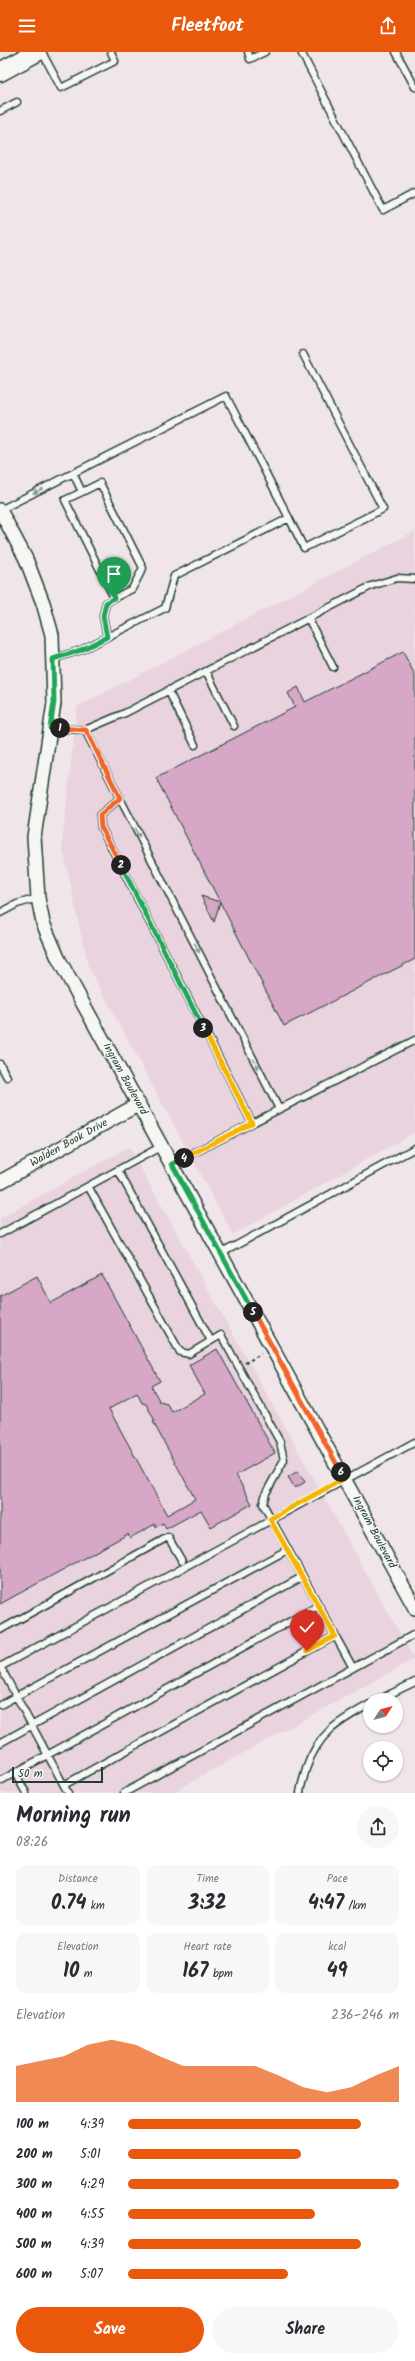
<!DOCTYPE html>
<html lang="en">
<head>
<meta charset="utf-8">
<style>
  body { margin:0; font-family:Kalam,sans-serif; background:#f7f7f7; color:#2b2b33; height:100vh; display:flex; flex-direction:column; font-size:15px; white-space:nowrap }
  * { box-sizing:border-box; margin:0 }
  p { font-size:13px; color:#7c7c81 }
  .icon { flex:none; width:22px; height:22px; fill:none; stroke:currentColor; stroke-width:2; stroke-linecap:round; stroke-linejoin:round }
  .map { position:relative; height:1741px; overflow:hidden }
  .sheet { display:flex; flex-direction:column; background:#fff; flex:1 }
  .sheet>* { flex:none }
  .needle { width:26px; rotate:54deg }
  .tools { position:absolute; left:363px; top:1641px; display:grid; gap:8px }
  .tools a { display:grid; place-items:center; width:40px; height:40px; border-radius:50%; background:#fff; box-shadow:0 1px 3px #0004; font-size:20px }
  .scale { position:absolute; left:12px; bottom:10px; width:91px; box-sizing:border-box; padding-left:4px; border:2px solid #1f3d34; border-top:0; font-size:11px; line-height:14px; white-space:nowrap; color:#1f3d34; -webkit-text-stroke:3px #f6f6f2; paint-order:stroke }
  .pin { position:absolute; display:grid; place-items:center; width:34px; height:34px; color:#fff; margin:-41px -17px; border-radius:50% 50% 50% 0; rotate:-45deg; box-shadow:0 0 4px #0007 }
  .pin .icon { rotate:45deg }
  .km { position:absolute; width:20px; height:20px; margin:-10px; border-radius:50%; background:#222; color:#fff; font-size:11px; line-height:20px; text-align:center }
  .round { display:grid; place-items:center; flex:none; width:42px; height:42px; border-radius:21px; background:#f7f7f7 }
  .summary { display:flex; align-items:center; justify-content:space-between; height:68px; padding:0 16px }
  h1 { font-size:22px; font-weight:700; line-height:30px }
  .figures { display:grid; grid-template-columns:repeat(3,1fr); gap:6px; height:68px; padding:4px 16px }
  .figures div { display:grid; align-content:center; border-radius:10px; background:#f7f7f7; text-align:center }
  .figures b { font-size:20px; font-weight:700 }
  .figures small { font-size:11px; font-weight:400 }
  .figures p { font-size:11px }
  .chart { height:112px; padding:8px 16px }
  .chart p { display:flex; justify-content:space-between }
  .chart svg { width:100%; height:72px; margin-top:4px; fill:#ea580c; opacity:.7 }
  .primary-button { display:flex; gap:8px; margin-top:auto; padding:8px 16px }
  .primary-button a { flex:1; height:46px; border-radius:24px; background:#ea580c; color:#fff; font-size:16px; font-weight:700; line-height:46px; text-align:center }
  .primary-button a+a { background:#f7f7f7; color:#2b2b33 }
  ul { padding:0 16px; list-style:none; font-size:13px }
  li { display:grid; grid-template-columns:64px 48px 1fr; align-items:center; height:30px }
  li i { height:10px; border-radius:5px; background:#ea580c }
  header { display:flex; justify-content:space-between; align-items:center; height:52px; padding:0 16px; background:#ea580c; color:#fff; font-size:18px; font-weight:700 }
  .map>svg:first-child { display:block }
  .built { fill:#e8d3df }
  .building { fill:#d6a7c7; stroke:#1f3d34; fill-rule:evenodd }
  .lines { fill:none; stroke-linecap:round; stroke-linejoin:round }
  .lane-casing { stroke:#1f3d34; stroke-width:9 }
  .street-casing { stroke:#1f3d34; stroke-width:16 }
  .secondary-casing { stroke:#1f3d34; stroke-width:21 }
  .path { stroke:#1f3d34; stroke-width:2; stroke-dasharray:3 3; stroke-linecap:butt }
  .lane { stroke:#f6f6f2; stroke-width:6 }
  .street { stroke:#f6f6f2; stroke-width:13 }
  .secondary { stroke:#f6f6f2; stroke-width:18 }
  .oneway { fill:#8a9a93 }
  .split-1-casing { stroke:#fff; stroke-width:8 }
  .split-2-casing { stroke:#fff; stroke-width:8 }
  .split-3-casing { stroke:#fff; stroke-width:8 }
  .split-4-casing { stroke:#fff; stroke-width:8 }
  .split-5-casing { stroke:#fff; stroke-width:8 }
  .split-6-casing { stroke:#fff; stroke-width:8 }
  .split-7-casing { stroke:#fff; stroke-width:8 }
  .split-8-casing { stroke:#fff; stroke-width:8 }
  .split-1 { stroke:#22a559; stroke-width:5 }
  .split-2 { stroke:#f0652b; stroke-width:5 }
  .split-3 { stroke:#22a559; stroke-width:5 }
  .split-4 { stroke:#f5b400; stroke-width:5 }
  .split-5 { stroke:#22a559; stroke-width:5 }
  .split-6 { stroke:#f0652b; stroke-width:5 }
  .split-7 { stroke:#f5b400; stroke-width:5 }
  .split-8 { stroke:#f5b400; stroke-width:5 }
  .labels { text-anchor:middle; dominant-baseline:central; stroke-width:3; stroke-linejoin:round; paint-order:stroke }
  .street-label { font-size:11px; fill:#1f3d34; stroke:#f6f6f2 }
</style>
</head>
<body>
<header><svg class="icon" aria-label="menu" viewBox="0 0 24 24"><path d="M4 6h16M4 12h16M4 18h16"/></svg>Fleetfoot<svg class="icon" aria-label="share" viewBox="0 0 24 24"><path d="M12 15V3M7 8l5-5 5 5M5 13v7h14v-7"/></svg></header>
<div class="map">
<svg width="415" height="1741" viewBox="0 0 415 1741">
  <rect width="100%" height="100%" fill="#f0e6e9"/>
  <filter id="ink" filterUnits="userSpaceOnUse"><feTurbulence type="fractalNoise" baseFrequency=".025" numOctaves="2"/><feDisplacementMap in="SourceGraphic" scale="8" xChannelSelector="R" yChannelSelector="G"/><feConvolveMatrix kernelMatrix="1 2 1 2 8 2 1 2 1" color-interpolation-filters="sRGB"/></filter>
  <g filter="url(#ink)">
    <path class="built" d="M415 479V1080L233 1183 88 914 62 792 77 655Z
      M129 1095 414 1607 171 1741H0V1166Z"/>
    <path class="building" d="M403 600 415 623V907L284 974 156 726 295 655 288 641 298 635 305 650Z
      M201 844 220 850 214 870Z
      M102 1223 160 1329 151 1334 160 1350 167 1352 172 1360 205 1342 189 1313 217 1297 275 1401 236 1423 252 1452 211 1475 201 1458 166 1477 163 1471 156 1475 155 1472 130 1486 128 1482 0 1552V1244L37 1224 51 1251ZM137 1341 142 1351 146 1352 155 1369 153 1370 195 1447 167 1463 109 1357Z
      M298 1419 305 1430 295 1436 288 1425Z"/>
    <g class="lines">
      <defs>
        <path id="lane" d="M42 0 61 36 115 9 111 0
          M248 0 250 7 265 0
          M301 0 383 158 415 141
          M396 0 415 35
          M0 59 17 50
          M73 421 82 440 100 431 143 516 132 537 114 546 65 448 82 440
          M0 458 226 344 289 466 174 524 165 556 81 598 53 607
          M289 466 304 496 383 457 303 302
          M308 566 333 615
          M107 585 103 564 106 551 114 546
          M206 619 234 674
          M168 638 195 693
          M49 676 85 678 125 661 371 534 397 526 415 527
          M85 678 279 1057
          M120 746 100 763 101 775 252 1071
          M0 861 17 852 38 846
          M0 1012 7 1025
          M172 1112 415 988
          M118 1118 211 1289
          M88 1134 180 1300 189 1302 221 1283 280 1390 284 1408 266 1441 263 1452 353 1616
          M0 1182 162 1094
          M222 1201 415 1096
          M0 1578 168 1485 182 1509
          M0 1614 68 1741
          M0 1615 415 1390
          M378 1648 415 1630
          M0 1653 287 1498
          M0 1691 302 1525
          M15 1721 26 1741
          M0 1729 318 1554
          M64 1733 335 1584
          M124 1741 415 1582
          M300 1741C301 1733 304 1725 306 1717 318 1681 338 1670 370 1652"/>
        <path id="street" d="M0 458 26 507 43 551 52 583 54 651 34 785 38 846 43 871 58 906 415 1556
          M0 1130 139 1052"/>
        <path id="secondary" d="M0 20 37 0"/>
      </defs>
      <use href="#lane" class="lane-casing"/>
      <use href="#street" class="street-casing"/>
      <use href="#secondary" class="secondary-casing"/>
      <path class="path" d="M245 1311 261 1302"/>
      <use href="#lane" class="lane"/>
      <use href="#street" class="street"/>
      <use href="#secondary" class="secondary"/>
    </g>
    <defs><path id="oneway-solid" d="M-6-.8H1V-3.2L6.5 0L1 3.2V.8H-6Z"/></defs>
    <g class="oneway">
      <use href="#oneway-solid" transform="translate(38 439) rotate(153)"/>
      <use href="#oneway-solid" transform="translate(137 781) rotate(63)"/>
      <use href="#oneway-solid" transform="translate(197 896) rotate(63)"/>
      <use href="#oneway-solid" transform="translate(256 1012) rotate(63)"/>
    </g>
  </g>
  <g class="lines" filter="url(#ink)">
    <defs>
      <path id="split-1" d="M60 676H50L54 650 53 607 81 598 107 585 103 564 106 551 114 546"/>
      <path id="split-2" d="M60 676 86 678 120 746 100 763 101 775 121 813"/>
      <path id="split-3" d="M121 813 203 976"/>
      <path id="split-4" d="M184 1106 252 1071 203 976"/>
      <path id="split-5" d="M184 1106 172 1112 253 1260"/>
      <path id="split-6" d="M253 1260 341 1420"/>
      <path id="split-7" d="M314 1546 270 1467 345 1426 341 1420"/>
      <path id="split-8" d="M307 1599 335 1584 314 1546"/>
    </defs>
    <use href="#split-1" class="split-1-casing"/>
    <use href="#split-2" class="split-2-casing"/>
    <use href="#split-3" class="split-3-casing"/>
    <use href="#split-4" class="split-4-casing"/>
    <use href="#split-5" class="split-5-casing"/>
    <use href="#split-6" class="split-6-casing"/>
    <use href="#split-7" class="split-7-casing"/>
    <use href="#split-8" class="split-8-casing"/>
    <use href="#split-1" class="split-1"/>
    <use href="#split-2" class="split-2"/>
    <use href="#split-3" class="split-3"/>
    <use href="#split-4" class="split-4"/>
    <use href="#split-5" class="split-5"/>
    <use href="#split-6" class="split-6"/>
    <use href="#split-7" class="split-7"/>
    <use href="#split-8" class="split-8"/>
  </g>
  <g class="labels">
    <g class="street-label">
      <text transform="translate(125 1027) rotate(61)">Ingram Boulevard</text>
      <text transform="translate(69 1091) rotate(-29)">Walden Book Drive</text>
      <text transform="translate(374 1480) rotate(62)">Ingram Boulevard</text>
    </g>
  </g>
</svg>
<div class="tools">
<a><svg class="needle" viewBox="-14 -14 28 28"><path d="M0-13l5 13h-10z" fill="#e53935"/><path d="M0 13l5-13h-10z" fill="#7c7c81"/></svg></a>
<a><svg class="icon" aria-label="locate" viewBox="0 0 24 24"><circle cx="12" cy="12" r="6"/><path d="M12 2v4M12 18v4M2 12h4M18 12h4"/></svg></a>
</div>
<div class="scale">50 m</div>
<div class="pin" style="left:114px;top:546px;background:#1e9e55"><svg class="icon" aria-label="arrive" viewBox="0 0 24 24"><path d="M6 21V4h12l-3 4 3 4H6"/></svg></div>
<div class="pin" style="left:307px;top:1599px;background:#d93025"><svg class="icon" aria-label="check" viewBox="0 0 24 24"><path d="M5 12l5 5 9-10"/></svg></div>
<b class="km" style="left:60px;top:676px">1</b>
<b class="km" style="left:121px;top:813px">2</b>
<b class="km" style="left:203px;top:976px">3</b>
<b class="km" style="left:184px;top:1106px">4</b>
<b class="km" style="left:253px;top:1260px">5</b>
<b class="km" style="left:341px;top:1420px">6</b>
</div>
<section class="sheet">
<div class="summary"><div><h1>Morning run</h1><p>08:26</p></div><a class="round"><svg class="icon" aria-label="share" viewBox="0 0 24 24"><path d="M12 15V3M7 8l5-5 5 5M5 13v7h14v-7"/></svg></a></div>
<div class="figures">
<div><p>Distance</p><b>0.74<small> km</small></b></div>
<div><p>Time</p><b>3:32</b></div>
<div><p>Pace</p><b>4:47<small> /km</small></b></div>
</div>
<div class="figures">
<div><p>Elevation</p><b>10<small> m</small></b></div>
<div><p>Heart rate</p><b>167<small> bpm</small></b></div>
<div><p>kcal</p><b>49</b></div>
</div>
<div class="chart"><p><span>Elevation</span>236–246 m</p>
<svg viewBox="0 0 160 44" preserveAspectRatio="none"><path d="M0 44V22L10 19L20 16L30 9L40 6L50 9L60 16L70 22L80 22L90 22L100 22L110 28L120 35L130 38L140 35L150 28L160 22V44z"/></svg>
</div>
<ul>
<li><b>100 m</b>4:39<i style="width:86%"></i></li>
<li><b>200 m</b>5:01<i style="width:64%"></i></li>
<li><b>300 m</b>4:29<i style="width:100%"></i></li>
<li><b>400 m</b>4:55<i style="width:69%"></i></li>
<li><b>500 m</b>4:39<i style="width:86%"></i></li>
<li><b>600 m</b>5:07<i style="width:59%"></i></li>
</ul>
<div class="primary-button"><a>Save</a><a>Share</a></div>
</section>
</body>
</html>
